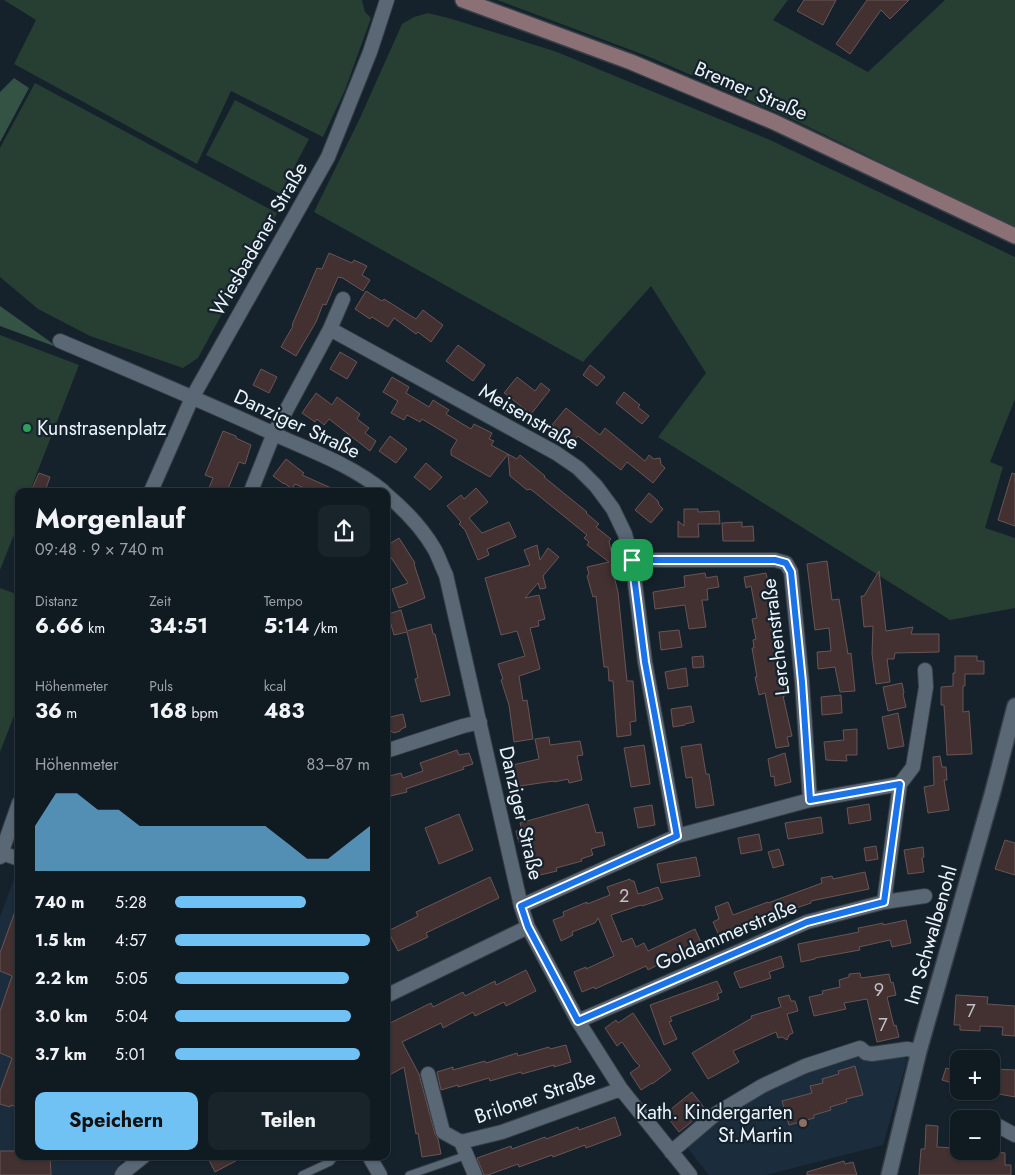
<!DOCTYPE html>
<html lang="de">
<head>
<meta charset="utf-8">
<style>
  body { margin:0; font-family:Jost,sans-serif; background:#19232a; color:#f1f3f6; height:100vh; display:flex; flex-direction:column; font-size:19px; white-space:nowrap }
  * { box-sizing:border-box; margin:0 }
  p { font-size:16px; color:#9ca1a5 }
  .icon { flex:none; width:28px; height:28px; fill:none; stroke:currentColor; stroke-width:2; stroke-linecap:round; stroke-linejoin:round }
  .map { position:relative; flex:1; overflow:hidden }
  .drawer { position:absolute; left:15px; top:488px; width:375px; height:672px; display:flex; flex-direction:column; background:#101a21; border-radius:10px; box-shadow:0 1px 4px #0004,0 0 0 1px #30383f }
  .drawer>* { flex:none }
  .fabs { position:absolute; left:950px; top:1050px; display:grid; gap:10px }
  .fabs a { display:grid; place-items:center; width:50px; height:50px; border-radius:10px; background:#101a21; box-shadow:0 1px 4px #0004,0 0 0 1px #30383f; font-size:25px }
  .pin { position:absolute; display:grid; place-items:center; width:42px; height:42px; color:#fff; margin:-21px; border-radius:10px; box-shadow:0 2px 8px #0006 }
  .round { display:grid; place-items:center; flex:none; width:52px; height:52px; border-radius:10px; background:#19232a }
  .summary { display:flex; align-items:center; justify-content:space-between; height:85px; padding:0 20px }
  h1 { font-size:28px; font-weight:700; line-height:38px }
  .figures { display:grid; grid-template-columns:repeat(3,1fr); gap:8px; height:85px; padding:5px 20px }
  .figures div { display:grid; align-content:center }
  .figures b { font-size:21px; font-weight:700 }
  .figures small { font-size:14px; font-weight:400 }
  .figures p { font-size:14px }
  .chart { height:140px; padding:10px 20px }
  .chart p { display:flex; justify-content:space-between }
  .chart svg { width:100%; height:90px; margin-top:5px; fill:#70c1f4; opacity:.7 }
  .button { display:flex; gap:10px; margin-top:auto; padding:10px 20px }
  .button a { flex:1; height:58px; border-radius:10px; background:#70c1f4; color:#111; font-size:20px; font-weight:700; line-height:58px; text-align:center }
  .button a+a { background:#19232a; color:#f1f3f6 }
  ul { padding:0 20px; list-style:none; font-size:16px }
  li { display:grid; grid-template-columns:80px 60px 1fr; align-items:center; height:38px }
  li i { height:12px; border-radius:6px; background:#70c1f4 }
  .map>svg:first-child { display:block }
  .built { fill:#1b2d3c }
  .green { fill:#273e32 }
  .forest { fill:#355344 }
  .building { fill:#433131; stroke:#695554 }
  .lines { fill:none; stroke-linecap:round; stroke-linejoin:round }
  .service-casing { stroke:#353e47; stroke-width:9 }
  .minor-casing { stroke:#353e47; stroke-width:16 }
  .tertiary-casing { stroke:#353e47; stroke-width:18 }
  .secondary-casing { stroke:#353e47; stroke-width:18 }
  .service { stroke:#5a6875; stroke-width:7 }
  .minor { stroke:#5a6875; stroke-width:14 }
  .tertiary { stroke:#5a6875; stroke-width:15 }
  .secondary { stroke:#8b7176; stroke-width:15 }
  .route-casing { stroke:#fff; stroke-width:10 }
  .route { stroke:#1a73e8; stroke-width:6 }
  .leisure-dot { fill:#2e9e5b; stroke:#15222c; stroke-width:2 }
  .education-dot { fill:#8d6e63; stroke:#15222c; stroke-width:2 }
  .labels { text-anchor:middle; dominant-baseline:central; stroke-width:4.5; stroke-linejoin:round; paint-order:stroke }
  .number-label { font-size:18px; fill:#c1c2c8 }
  .street-label { font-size:20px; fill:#ebf3fb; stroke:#15222c }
  .poi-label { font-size:20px; fill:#ebf3fb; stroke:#15222c; text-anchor:start }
</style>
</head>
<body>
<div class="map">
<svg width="1015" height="1175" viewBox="0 0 1015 1175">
  <rect width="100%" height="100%" fill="#15222c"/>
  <path class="built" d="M17 871H19V1156H127L121 1162 113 1175H0V917Z
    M856 1054H899L907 1060 883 1145 766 1175H709L686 1146 746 1102 806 1071Z"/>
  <path class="green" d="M4 0H362L365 12 371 18 345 90 323 137 231 91 197 164 14 64 36 20Z
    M497 0H788L773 20 868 72 945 0H1015V228L790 118 647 56Z
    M428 13 452 19 557 52 770 140 1015 257V399L990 462 1003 467 985 528 1015 538V608L950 620 658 437 706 373 651 286 583 362 314 212 360 118 402 24 414 17Z
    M35 83 277 213 198 358 183 368 90 336 38 309 0 277V148Z
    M235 100 309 139 280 194 206 155Z
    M0 335 79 365 30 491H19V522L0 570Z
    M0 588 19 595V703L0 752Z"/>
  <path class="forest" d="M14 78 29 88 0 142V92Z
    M0 306 59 348 0 326Z"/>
  <path class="building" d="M804 0H836L823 25 797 11Z
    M867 0H909L890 19 881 10 850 54 836 44Z
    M329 253 352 263 354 260 367 266 362 275 370 280 363 291 341 277V278L338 277 326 305 323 304 316 322 296 356 281 347 293 326 292 325 317 268 322 269Z
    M366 291 382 301 384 299 416 319 423 310 443 325 431 342 418 332 416 334 394 318 388 327 372 317 370 319 355 309Z
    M458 345 485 365 473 381 446 361Z
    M340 352 357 362 347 379 330 369Z
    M590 365 605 377 597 386 583 375Z
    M261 369 277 377 269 393 253 385Z
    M392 377 409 387 406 393 429 407 433 400 449 410 446 414 471 429 474 424 492 433 489 439 494 441 491 445 517 459 520 455 545 476 544 477 587 512 586 513 599 524 596 527 611 539 609 541 614 566 611 564 618 592 627 681H633L636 721 630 722 631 735 617 737 613 681H609L608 667H604L596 596 593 597 587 576 589 574 587 567 609 562 587 545 589 542 584 538 587 535 533 491 530 489 527 490 510 476 508 454 490 477 451 455V450L457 440 422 419 420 422 407 415 404 420 391 413 398 401 383 392Z
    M517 377 535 391 541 383 550 390 531 414 504 393Z
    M624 392 640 405 638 407 649 416 642 424 616 403Z
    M316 393 332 405 337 397 360 414 357 419 369 428 365 433 376 441 370 451 329 419 324 425 317 419 315 422 302 413Z
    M566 408 600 435 605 428 645 461 649 455 654 459 660 458 661 464 665 468 653 483 627 462 621 470 578 436 573 441 552 425Z
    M223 431 236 436V438L251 445 245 464 239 462 227 491H217L209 488 213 478 205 475Z
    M390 436 407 449 396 463 379 451Z
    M286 459 304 473 302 475 338 491H311L295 484 292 489 284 483V484L273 476Z
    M426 463 442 477 430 490 414 477Z
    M39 473 50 477 45 491H31Z
    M1012 473 1015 474V526L998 520Z
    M476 488 488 502 469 518 482 533 509 522 516 537 487 549 489 555 478 560 465 530 459 524 461 522 447 506 461 495 464 499Z
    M649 493 658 501 659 505 663 509 651 523 635 510Z
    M684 509H698V512L719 511 720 524H698L699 537H678V521L684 526Z
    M742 522V527L753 526 754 541H723L722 523Z
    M399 538 415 563 414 564 425 598 399 608 392 589 408 583 386 550V546Z
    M537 545 540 560 548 548 559 557 543 576 546 588 540 589 538 583 525 598 539 595 545 619 538 621 539 626 530 628 540 669 519 676 523 701 527 700 533 739 514 742 509 705 501 680 503 679 498 664 525 656 517 631 501 635 485 578 530 565 524 550Z
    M827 561 832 600 839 599 848 654 851 653 855 691 840 692 835 667 818 669 817 652 831 651 829 628 815 630 807 564Z
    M879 571 886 631 913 627 911 634H939V652L895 653 894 659H887L890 682 876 684 872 654 873 626 864 627 861 596H864Z
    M705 573 706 578 717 576 719 587 707 589 708 600H702L706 627 689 629 685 605 655 609 653 592 685 587 684 576Z
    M766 573 776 622 770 624 774 644 776 643 782 676H780L785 696H783L792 736 787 737 789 746 776 748 765 693 759 695 755 677H757L752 648H754L753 640 756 639 752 619 757 618 751 586 746 588 744 577Z
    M401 610 407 631 431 624 433 634H435L450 695 421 702 415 679 418 678 407 632 394 635 388 614Z
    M679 630 682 647 661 650 659 632Z
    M703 656 704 667 693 668 692 657Z
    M955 656H977V661H984V674H965V686H963V712L969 711 972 754 947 755 944 705H941V687L953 686V673H955Z
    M686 668 688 686 668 689 665 672Z
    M902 683 904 693 903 694 906 707 888 711 883 687Z
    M841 695 842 713 822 715 821 697Z
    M691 706 694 722 685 724V725L673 727 671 709Z
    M898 713 904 746 888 749 882 717Z
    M403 714 406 727 401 729 400 731 394 733 386 728V718Z
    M857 729V755H846L847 761 826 760 824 742 844 740 843 730Z
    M549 737 550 745 580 741 583 755 577 756 582 780 569 783 568 779 554 782V781L513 787 508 766 539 759 535 739Z
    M701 744 706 774H709L714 805 696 808 692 777 686 778 681 747Z
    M644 745 650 784 631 787 624 748Z
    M457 750 459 755 469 753 473 764 463 767 464 769 406 789 407 792 386 797V777L401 773 403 778 423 771 420 763Z
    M785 753 791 782 775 786 774 776 771 777 768 759Z
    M940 756 942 767H946L947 780H944L949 810 928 813 924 787 934 785 933 757Z
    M588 804 596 833 602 832 605 845 591 849 593 855 581 859 582 861 556 868 557 871 536 876 529 850 525 841 519 843 516 831 522 830 520 823Z
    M869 804 871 820 849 824 847 808Z
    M652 805 655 825 638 828 634 808Z
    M459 814 473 850 439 864 425 828Z
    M821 817 823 833 788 839 785 823Z
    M759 834 762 850 741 854 738 838Z
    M1005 840 1015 843V875L995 869Z
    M876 846 878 859 866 861 864 848Z
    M923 847 924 857 922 858 924 872 908 874 904 850Z
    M779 849 784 865 773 868 768 852Z
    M696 857 700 876 661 883 657 864Z
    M865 872 869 889 811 901V903L773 916 720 938 713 922 719 919 715 907 728 902 733 915 768 902V903L822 883 821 878 832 876 833 879Z
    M490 877 499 898 426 933 428 937 398 951 388 931 418 916 416 912Z
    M630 879 631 881H634L638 894 658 887 663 899 642 906 641 905 611 915 622 942 632 938 636 947 644 943 648 951 695 929 702 945 671 958 648 970 646 966 595 989 594 987 582 992 574 972 586 967V969L614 956 598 918 595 923 572 932 573 935 561 941 553 920 564 916 563 912 587 902V904L610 895 607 887Z
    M17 906H19V1108L11 1105 10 1107 0 1104V1091L12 1058 0 1053V1011L12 976 0 971V953Z
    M906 920 911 943 892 947 890 940 859 947 860 950 815 958V959L801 962 798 944 859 932 858 928 864 927 883 923V925Z
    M781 956 784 967 769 972 771 978 740 988 734 973 735 972Z
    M526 970 536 991 506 1006 504 1002 475 1016 473 1012 443 1028 441 1023 402 1042 419 1074 435 1134 438 1139 441 1154 422 1157 418 1133 416 1134 404 1067 386 1077V1025L431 1003 433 1007 463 992 465 996 495 981 496 985Z
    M860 973 861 978 889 974 891 983 893 982 896 995 887 997 894 1026 896 1025 899 1037 877 1042 867 999 844 1003 846 1009 814 1016 809 997 823 994 822 991 840 987 839 980 849 977V974Z
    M717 981 722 992 717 994 719 999 670 1017 672 1021 669 1022 677 1039 664 1045 650 1005Z
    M789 995 791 1001H795L798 1011 787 1014 793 1033 789 1035 787 1040 782 1037 778 1038 776 1032 733 1051 739 1062 708 1079 692 1053 752 1018 751 1016 781 1007 778 998Z
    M956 995 988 997 987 1004 1015 1006V1036L1002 1035 1003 1027 980 1026V1031L960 1030V1025H954Z
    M633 1013 671 1070 652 1084V1083L641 1090 630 1073 640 1066 635 1061 622 1042 617 1046 605 1028 616 1020 618 1023Z
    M566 1045 571 1062 554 1067V1065L522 1074 521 1072 490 1081 489 1078 458 1087V1085L441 1090 437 1072 453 1067V1070L485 1061 486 1063 517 1053 518 1056 549 1047 550 1049Z
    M855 1066 863 1095 846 1099 847 1102 830 1107 831 1110 814 1115V1118L789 1125 782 1101 812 1093 810 1086 823 1083 822 1079 839 1074 838 1071Z
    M946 1068 959 1072V1085L942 1080Z
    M996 1069 1015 1070V1097L994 1093Z
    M692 1092 706 1110 679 1132 665 1114Z
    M615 1117 621 1135 586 1148 585 1145 553 1157 552 1155 519 1167 518 1164 488 1175H484L477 1158 511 1146 512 1149 545 1137 546 1139 578 1127 579 1130Z
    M926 1125 938 1126 937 1147 956 1148 955 1151H984L1005 1153V1165H1011V1175H919L921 1149H925Z
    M0 1151H19V1156H50L51 1175H0Z
    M207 1156H245L215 1172Z
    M844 1161 845 1164 853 1162 857 1175H807V1172Z"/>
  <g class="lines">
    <defs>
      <path id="service" d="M302 1175 330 1162 335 1156
        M409 1175 467 1155"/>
      <path id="minor" d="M330 329 556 453 578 468 596 486 613 509 625 534 632 560 645 662 677 836
        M60 341C135 373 210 404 283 438 317 453 354 467 383 491
        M151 491 192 398 328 157 370 52 387 0
        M251 491 274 433 330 329 343 299
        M386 494C405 510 423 529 435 550 439 558 442 567 446 575L521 906 528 927 578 1021 621 1089 690 1175
        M632 560H775L786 563 791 572 802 682 810 800
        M386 751 463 726 480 722
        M2 853 19 859
        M0 857 19 803
        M884 902 900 784 913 767 926 687 925 670
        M521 906 677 836 810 800 900 784
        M386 996 528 927
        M578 1021 807 922 884 902 925 896
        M428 1074 443 1132 461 1142
        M991 1122 1015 1135
        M671 1152 717 1113 762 1086 805 1066 860 1048 866 1053 872 1054 907 1049 919 1051
        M369 1156 380 1175
        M122 1175 124 1172 144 1156
        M475 1175 461 1142 502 1132 621 1089"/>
      <path id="tertiary" d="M889 1175 919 1051 993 791 1015 706"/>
      <path id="secondary" d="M463 0 631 62 774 122 1015 236"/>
    </defs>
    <use href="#service" class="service-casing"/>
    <use href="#minor" class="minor-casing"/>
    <use href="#tertiary" class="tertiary-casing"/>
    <use href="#secondary" class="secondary-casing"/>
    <use href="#service" class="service"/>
    <use href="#minor" class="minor"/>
    <use href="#tertiary" class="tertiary"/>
    <use href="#secondary" class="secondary"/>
  </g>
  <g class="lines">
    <defs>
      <path id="route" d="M632 560H775L786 563 791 572 802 682 810 800 900 784 884 902 807 922 578 1021 528 927 521 906 677 836 645 662Z"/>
    </defs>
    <use href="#route" class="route-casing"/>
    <use href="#route" class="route"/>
  </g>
  <circle class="leisure-dot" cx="27" cy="428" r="5"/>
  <circle class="education-dot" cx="803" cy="1123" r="5"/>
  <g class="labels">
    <g class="number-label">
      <text x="624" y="896">2</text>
      <text x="879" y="990">9</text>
      <text x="971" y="1011">7</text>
      <text x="883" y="1025">7</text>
    </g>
    <g class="street-label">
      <text transform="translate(751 91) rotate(23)">Bremer Straße</text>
      <text transform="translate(259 239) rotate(-60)">Wiesbadener Straße</text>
      <text transform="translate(529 417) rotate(30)">Meisenstraße</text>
      <text transform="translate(297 424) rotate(25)">Danziger Straße</text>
      <text transform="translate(776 637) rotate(-97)">Lerchenstraße</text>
      <text transform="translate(521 813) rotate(77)">Danziger Straße</text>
      <text transform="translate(726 935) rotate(-23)">Goldammerstraße</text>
      <text transform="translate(931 935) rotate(-74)">Im Schwalbenohl</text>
      <text transform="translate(535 1097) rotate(-19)">Briloner Straße</text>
    </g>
    <g class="poi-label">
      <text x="37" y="428">Kunstrasenplatz</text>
      <text x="793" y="1112" text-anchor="end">Kath. Kindergarten<tspan x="793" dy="23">St.Martin</tspan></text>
    </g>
  </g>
</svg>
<div class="fabs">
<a>+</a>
<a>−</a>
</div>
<div class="pin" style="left:632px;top:560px;background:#1e9e55"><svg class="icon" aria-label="arrive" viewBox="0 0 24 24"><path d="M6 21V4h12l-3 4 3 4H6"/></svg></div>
<section class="drawer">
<div class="summary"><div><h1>Morgenlauf</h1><p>09:48 · 9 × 740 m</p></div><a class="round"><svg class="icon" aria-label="share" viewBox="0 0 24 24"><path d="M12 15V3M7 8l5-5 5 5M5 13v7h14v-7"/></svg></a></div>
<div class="figures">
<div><p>Distanz</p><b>6.66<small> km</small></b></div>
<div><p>Zeit</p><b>34:51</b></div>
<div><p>Tempo</p><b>5:14<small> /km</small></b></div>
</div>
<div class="figures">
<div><p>Höhenmeter</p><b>36<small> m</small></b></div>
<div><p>Puls</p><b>168<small> bpm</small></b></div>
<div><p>kcal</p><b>483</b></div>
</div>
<div class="chart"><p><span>Höhenmeter</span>83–87 m</p>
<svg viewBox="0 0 160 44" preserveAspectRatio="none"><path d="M0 44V22L10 6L20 6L30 14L40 14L50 22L60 22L70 22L80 22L90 22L100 22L110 22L120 30L130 38L140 38L150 30L160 22V44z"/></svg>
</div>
<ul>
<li><b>740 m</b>5:28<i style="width:67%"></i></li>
<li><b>1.5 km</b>4:57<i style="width:100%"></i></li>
<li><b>2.2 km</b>5:05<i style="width:89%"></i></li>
<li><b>3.0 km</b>5:04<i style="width:90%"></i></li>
<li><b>3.7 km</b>5:01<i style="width:95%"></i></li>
</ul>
<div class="button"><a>Speichern</a><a>Teilen</a></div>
</section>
</div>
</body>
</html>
